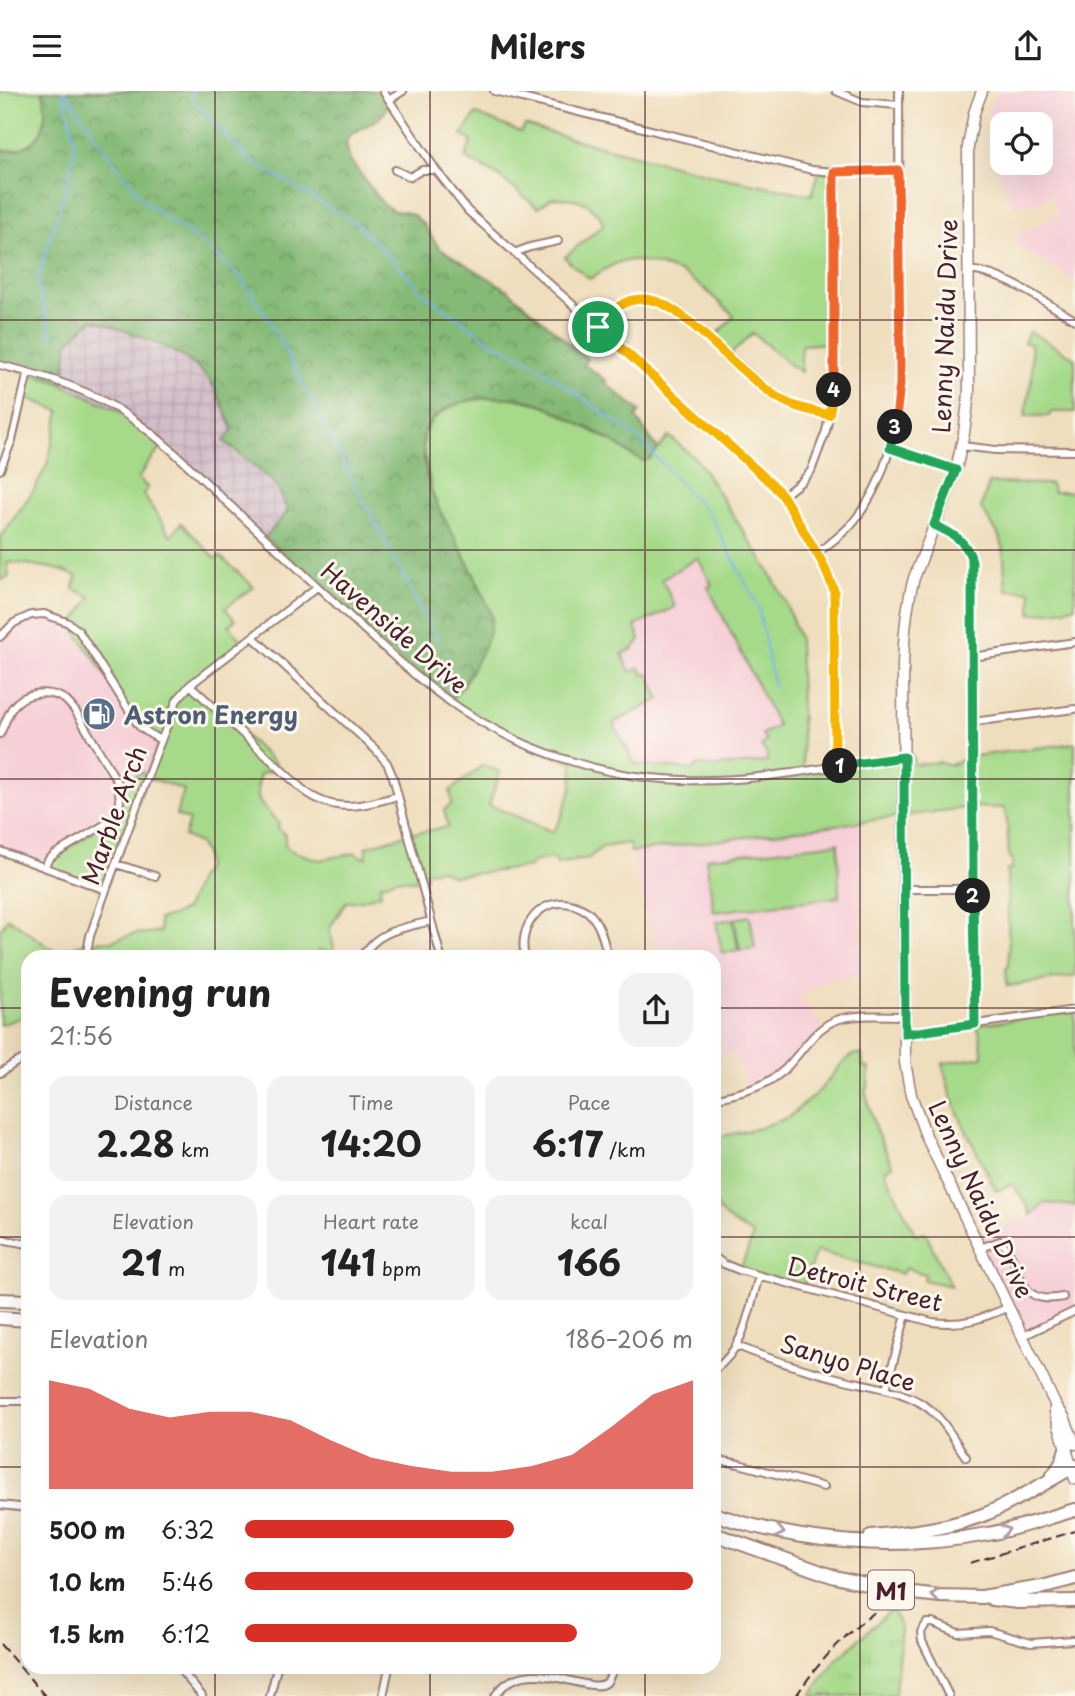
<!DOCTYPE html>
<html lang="en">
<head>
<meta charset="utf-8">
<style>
  body { margin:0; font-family:"Playpen Sans",sans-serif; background:#f2f2f2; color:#222; height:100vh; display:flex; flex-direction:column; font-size:26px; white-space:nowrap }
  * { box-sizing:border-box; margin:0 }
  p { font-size:23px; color:#767676 }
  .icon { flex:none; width:38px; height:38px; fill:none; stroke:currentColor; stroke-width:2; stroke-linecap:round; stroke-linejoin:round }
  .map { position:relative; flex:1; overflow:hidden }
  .drawer { position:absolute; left:21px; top:859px; width:700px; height:724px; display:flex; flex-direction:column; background:#fff; border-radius:21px; box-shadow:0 7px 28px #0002 }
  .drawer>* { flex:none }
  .fabs { position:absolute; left:990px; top:21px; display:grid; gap:14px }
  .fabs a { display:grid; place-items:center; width:63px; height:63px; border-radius:14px; background:#fff; box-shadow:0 7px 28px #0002; font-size:35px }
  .pin { position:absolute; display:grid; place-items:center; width:60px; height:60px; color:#fff; margin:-30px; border:4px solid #fff; border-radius:50%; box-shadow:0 2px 7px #0007 }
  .km { position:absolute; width:35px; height:35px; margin:-18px; border-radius:50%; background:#222; color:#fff; font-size:19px; line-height:35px; text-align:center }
  .round { display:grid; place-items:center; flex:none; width:74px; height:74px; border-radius:21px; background:#f2f2f2 }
  .overview { display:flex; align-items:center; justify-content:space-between; height:119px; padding:0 28px }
  h1 { font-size:38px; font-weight:700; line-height:52px }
  .metrics { display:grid; grid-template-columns:repeat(3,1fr); gap:10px; height:119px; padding:7px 28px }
  .metrics div { display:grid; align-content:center; border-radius:18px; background:#f2f2f2; text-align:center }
  .metrics b { font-size:35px; font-weight:700 }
  .metrics small { font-size:19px; font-weight:400 }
  .metrics p { font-size:19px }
  .chart { height:196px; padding:14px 28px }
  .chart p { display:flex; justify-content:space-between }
  .chart svg { width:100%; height:126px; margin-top:7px; fill:#d93025; opacity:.7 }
  ul { padding:0 28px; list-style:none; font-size:23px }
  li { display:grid; grid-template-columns:112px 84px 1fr; align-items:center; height:52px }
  li i { height:18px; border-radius:9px; background:#d93025 }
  header { display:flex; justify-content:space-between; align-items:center; height:91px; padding:0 28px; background:#fff; font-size:32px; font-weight:700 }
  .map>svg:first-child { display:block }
  .built { fill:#f6cfd7; fill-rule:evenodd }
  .industrial { fill:url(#industrial-grid) }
  .grass { fill:#a6da8a; stroke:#787c5a; stroke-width:2; fill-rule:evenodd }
  .forest { fill:url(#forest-crowns); stroke:#676c50; stroke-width:2 }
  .park { fill:url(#park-tufts); stroke:#787c5a; stroke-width:2 }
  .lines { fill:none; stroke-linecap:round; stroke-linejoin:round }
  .stream { stroke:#7bb3eb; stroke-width:2 }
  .street-casing { stroke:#9c7e74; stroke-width:10 }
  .secondary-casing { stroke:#9c7e74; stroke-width:13 }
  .highway-casing { stroke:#9c7e74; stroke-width:16 }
  .street { stroke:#fff; stroke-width:6 }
  .secondary { stroke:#fff; stroke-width:10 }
  .highway { stroke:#fff; stroke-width:12 }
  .rail { stroke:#4a1f2b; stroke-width:2; stroke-dasharray:10 5; stroke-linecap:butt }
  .oneway { stroke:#ae9aa0 }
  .split-1-casing { stroke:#fff; stroke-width:14 }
  .split-2-casing { stroke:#fff; stroke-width:14 }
  .split-3-casing { stroke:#fff; stroke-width:14 }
  .split-4-casing { stroke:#fff; stroke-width:14 }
  .split-5-casing { stroke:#fff; stroke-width:14 }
  .split-1 { stroke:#f5b400; stroke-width:9 }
  .split-2 { stroke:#22a559; stroke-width:9 }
  .split-3 { stroke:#22a559; stroke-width:9 }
  .split-4 { stroke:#f0652b; stroke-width:9 }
  .split-5 { stroke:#f5b400; stroke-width:9 }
  .grid { fill:none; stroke:#4a1f2b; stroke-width:2; stroke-opacity:0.55 }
  .labels { text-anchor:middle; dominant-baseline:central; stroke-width:6; stroke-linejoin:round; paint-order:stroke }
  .shield { fill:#fbf7ec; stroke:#7f6065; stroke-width:2 }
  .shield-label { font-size:23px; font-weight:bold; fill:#4a1f2b }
  .street-label { font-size:24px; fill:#4a1f2b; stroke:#fbf7ec }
  .service-label { font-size:24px; font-weight:bold; fill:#4e5e75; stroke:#fbf7ec; text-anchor:start }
</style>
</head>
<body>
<header><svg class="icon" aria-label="menu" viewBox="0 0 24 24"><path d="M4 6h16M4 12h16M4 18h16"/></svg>Milers<svg class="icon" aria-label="share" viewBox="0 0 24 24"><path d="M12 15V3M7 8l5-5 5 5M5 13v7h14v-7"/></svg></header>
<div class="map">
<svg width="1075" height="1605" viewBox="0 0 1075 1605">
  <defs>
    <pattern id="industrial-grid" width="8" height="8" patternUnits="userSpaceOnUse" patternTransform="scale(1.75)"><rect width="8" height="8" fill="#d1bdc9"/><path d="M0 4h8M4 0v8" fill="none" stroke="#b5a2ad"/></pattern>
    <pattern id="forest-crowns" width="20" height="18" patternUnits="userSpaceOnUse" patternTransform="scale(1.75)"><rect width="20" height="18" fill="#84ba76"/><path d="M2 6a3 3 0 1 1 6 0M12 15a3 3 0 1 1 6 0" fill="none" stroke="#6e9761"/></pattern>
    <pattern id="park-tufts" width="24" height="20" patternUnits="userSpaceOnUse" patternTransform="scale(1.75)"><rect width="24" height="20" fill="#a6da8a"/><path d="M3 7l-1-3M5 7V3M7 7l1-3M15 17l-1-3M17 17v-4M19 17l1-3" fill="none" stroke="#90bb77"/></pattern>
  </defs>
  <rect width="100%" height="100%" fill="#fbf7ec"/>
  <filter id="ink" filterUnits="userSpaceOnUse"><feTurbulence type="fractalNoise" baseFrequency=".0143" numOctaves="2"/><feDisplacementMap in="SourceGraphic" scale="14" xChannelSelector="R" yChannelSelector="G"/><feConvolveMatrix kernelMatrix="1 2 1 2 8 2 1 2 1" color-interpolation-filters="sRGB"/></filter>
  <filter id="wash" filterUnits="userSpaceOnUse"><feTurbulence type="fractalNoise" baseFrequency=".00686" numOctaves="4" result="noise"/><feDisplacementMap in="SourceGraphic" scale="28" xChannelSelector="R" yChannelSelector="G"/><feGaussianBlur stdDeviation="1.57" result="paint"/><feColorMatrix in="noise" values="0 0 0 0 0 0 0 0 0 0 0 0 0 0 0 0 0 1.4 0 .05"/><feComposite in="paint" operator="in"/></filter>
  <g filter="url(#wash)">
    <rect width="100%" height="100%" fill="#efdebd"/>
    <path class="built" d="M1000 0H1075V190L1013 152V148L1026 139 1059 125 1051 105 1035 113 1029 114 1025 112 1014 117 998 82 995 81 988 18 994 5 997 4ZM1041 33V72H1003V33Z
      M698 467 712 494 708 497 779 635 766 650 768 672 718 675 699 674 693 679 635 673 613 632 660 608 645 585 630 582 622 563 633 558 634 535 661 488Z
      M44 523 72 535 161 649 147 685 120 704 112 726 43 776 0 761V547L14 532Z
      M861 731V885L840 887 821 892 799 906 824 937 784 980 747 999 737 962 714 967V866H658L631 761Z
      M1044 1112 1075 1115V1220L1023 1246 976 1149 1031 1124Z"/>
    <path class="industrial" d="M93 228 178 262 196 276 211 293 233 338 224 350 275 392 288 420 265 447 152 343 64 292 68 251Z"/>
    <path class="grass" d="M0 0H43C44 7 46 15 45 23 44 49 25 62 0 59Z
      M476 23 521 41 525 34 569 47 720 86 812 104 819 81H833V252L801 254V281L791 275 753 242 731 263 714 247 734 225 706 199 682 182 654 173 631 169 617 172 603 179 590 188 570 172 565 166 603 134 602 129 599 124 587 113 575 108 552 107 538 117 499 85 465 67 472 50 462 44Z
      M1029 240 1075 267V321H1050V325H1025L1032 286 1031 253 1024 252Z
      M28 281 42 284 122 321 164 354 144 377 145 378 138 387 148 397 143 403 171 445 181 432 216 468 220 465 254 496 225 517 235 529 229 534 243 553 190 594 278 675 273 679 260 683C253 711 260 713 279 732L278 737 285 744V753L289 759 319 769 355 762 364 767H367L366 756 408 743 448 736 444 719 452 713 450 700 483 674 500 681 489 714 553 741 561 727 572 696 573 671 542 661 449 611 461 598 473 577 489 541 492 528 490 520 475 485 439 419 432 402 423 356 424 341 433 329 447 318 462 311 488 307 509 306 544 314 616 352 632 365 650 368 669 345 698 370 769 480 785 510 799 547 803 680 913 665 914 674 939 671 947 674H951L967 666 1075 652V885L1007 895 1006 877 1009 876 1007 779 1012 778V767L1009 766 1007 731 1004 717 972 716 631 761 629 752 602 756 589 767 557 773 556 769 549 767 530 772 531 776 453 785 439 778 426 781V787L414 789 397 788 380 794 381 803 362 809 346 811 329 838 334 856 332 862 318 859 317 866H28V924L0 934V838L8 827 56 861 88 851 110 850 134 843 160 841 159 828 172 825 186 818 199 786 203 782 206 777 205 763 199 752 184 745 189 729 176 724 184 699 147 686 105 800 43 776 46 771 103 734 118 716 117 692 143 681 146 685 161 649 144 640 72 535 91 506 73 498 77 486C56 475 31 474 7 471L9 486 0 489V447L34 399 47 374 60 320 22 305ZM698 467 712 494 708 496 778 635 762 643 766 650 761 655 767 663V671L718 675 698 674 693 679 635 673 613 632 660 608 648 583 644 584 640 577 630 581 622 563 633 558 640 548 635 535 675 516 662 488Z
      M989 392 1051 393 1053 401H1075V515L1070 517 1031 523V500L1006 499 1003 455 997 441 981 417Z
      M838 752 839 806 714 821 706 767Z
      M750 825 755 857 740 859 734 828Z
      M733 828 738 859 722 862 716 831Z
      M1075 920V1115L1045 1112 1031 1124 1026 1112 1012 1093 996 1100C977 1058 950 1018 943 972L983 966 979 939 974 934Z
      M855 963H862L863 976 869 977 868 996 865 999 876 1040 893 1075 884 1079 916 1145 925 1141 951 1195 924 1189 925 1183 905 1177 902 1183 816 1160 803 1197 740 1180 753 1144C742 1137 729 1131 720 1121 709 1108 714 1065 714 1047L759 1037 789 1026 820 999 843 971Z"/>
    <path class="forest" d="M43 0H381L388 10 384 22 378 28 349 45 346 52 350 69 358 80 384 114 394 120 405 121 413 124 424 134 439 157 508 199 587 268 584 274 607 290 605 292 640 320 636 327 658 358 650 368 643 370C633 365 625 359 616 353 604 345 591 339 579 333 568 327 557 320 546 315 513 301 443 301 425 340 419 353 427 388 432 402 438 419 448 434 456 449 465 466 474 484 482 502 485 509 491 518 491 526 493 548 464 594 449 611L425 593 265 447 288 420 275 392 224 350 233 338C226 323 220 307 212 293 188 257 131 243 93 228L68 251 64 292 0 274V59C25 62 44 49 45 23 46 15 44 7 43 0Z"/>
    <path class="park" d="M892 1518 901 1537 895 1605H811L836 1569Z"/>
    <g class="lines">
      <path class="stream" d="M65 0 112 69 146 112 210 157 241 187 268 227 437 549
        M191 0 195 11 248 68 357 133 426 204 491 251 529 269 637 346 710 424 758 515 774 596
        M52 248 37 190 71 79 75 50 63 0"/>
    </g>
  </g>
  <g filter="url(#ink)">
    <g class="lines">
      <defs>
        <path id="street" d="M383 0 436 79 468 120 733 357 783 405 823 471 834 499 835 675
          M494 0 812 79 834 81 898 79
          M836 0 862 11 898 14
          M389 9 403 0
          M395 79 410 86 422 79H436
          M514 162 530 156 558 150
          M969 179C1007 183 1042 210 1075 229
          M598 236C620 206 645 201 677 219L775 305 790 314 829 324
          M0 274C46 285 92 299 131 327 169 353 201 388 234 418 275 456 317 495 358 533 386 558 412 584 442 605 511 656 598 687 683 689 757 692 831 674 904 666
          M962 355 996 359 1075 360
          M890 357 956 379
          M0 379 12 349 28 281
          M783 405 802 390 811 380 826 340 834 300V81
          M934 434C952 442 967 450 972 470V798L975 933
          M817 462C830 452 844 443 854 430 890 386 899 327 900 272L899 0
          M0 546 14 532 31 524 44 523 67 531 78 539 87 553 139 635 150 643 161 649
          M253 546 375 658 387 672 393 686 441 866
          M972 566 1075 551
          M190 594 301 697C333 724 361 715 398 705
          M972 631 1075 618
          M0 643C4 635 7 625 12 617 23 601 48 598 64 608 69 612 72 616 76 621L118 692 120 711 116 721 109 731 55 763 49 768 44 776
          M0 760 106 799
          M116 773 155 785
          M905 798H972
          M86 866 90 845 106 799 155 665 177 609 190 594 317 496
          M362 866C377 839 403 837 431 830
          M525 866C517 836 541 804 574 814 579 816 584 818 588 821 601 833 604 851 608 866
          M905 943 1075 919
          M0 982 15 972 28 966
          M714 1008C739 1002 765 997 784 979 800 964 813 939 834 930 852 922 884 925 904 925
          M0 1148 28 1153
          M980 1157 1000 1150C1025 1171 1011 1216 1063 1206
          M714 1166 724 1173 739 1179 932 1231C963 1235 981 1228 1009 1216
          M1023 1245 1075 1220
          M738 1255C772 1270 809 1280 845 1289 875 1296 911 1300 934 1322 947 1334 956 1352 966 1366
          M714 1279C745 1258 749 1218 759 1185
          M886 1298 906 1224
          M0 1310H28
          M714 1368 739 1373 824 1396
          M0 1414 28 1417
          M179 1577 202 1605
          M270 1605 277 1577
          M383 1605 389 1577
          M495 1605C525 1559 586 1605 606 1592 610 1588 611 1582 613 1577
          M949 1605 922 1550 921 1541 927 1532H933L958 1542 989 1540 1031 1552 1073 1549"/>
        <path id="secondary" d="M982 0 974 22 968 56 969 303 964 342 956 379 914 487C906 515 904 544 903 574L905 971 911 1004 926 1045 1055 1313 1064 1326 1075 1353
          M1055 1313V1321L1075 1388"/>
        <path id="highway" d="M0 1209 28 1210
          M0 1227 28 1229
          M1052 1386 1061 1373 1066 1358
          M714 1423C802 1453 896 1460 988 1443 1017 1438 1046 1427 1075 1419
          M714 1443 835 1486 896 1500 940 1505 982 1506 1042 1496 1075 1487
          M871 1445C910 1442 951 1437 988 1422 1018 1409 1046 1391 1075 1375
          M992 1508 1018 1511 1075 1510"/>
      </defs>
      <use href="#street" class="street-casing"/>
      <use href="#secondary" class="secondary-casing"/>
      <use href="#highway" class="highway-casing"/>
      <use href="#street" class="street"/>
      <use href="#secondary" class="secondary"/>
      <use href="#highway" class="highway"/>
      <path class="rail" d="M970 1472 1075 1440
        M0 1553 45 1605
        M796 1605C817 1573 844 1544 875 1521"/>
    </g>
    <defs><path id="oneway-chevron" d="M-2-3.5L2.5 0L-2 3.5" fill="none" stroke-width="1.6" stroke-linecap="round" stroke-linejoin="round" transform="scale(1.75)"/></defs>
    <g class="oneway">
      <use href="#oneway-chevron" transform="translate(1005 1439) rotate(-13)"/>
      <use href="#oneway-chevron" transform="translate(780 1441) rotate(12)"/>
      <use href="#oneway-chevron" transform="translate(935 1504) rotate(-175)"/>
    </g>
  </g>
  <g class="lines" filter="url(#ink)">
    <defs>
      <path id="split-1" d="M598 236 773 394 783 405 822 471 834 499 835 675H840"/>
      <path id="split-2" d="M840 675 904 666 905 943 975 933 973 805"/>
      <path id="split-3" d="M895 336 890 357 956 379 934 434C952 442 967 450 972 470L973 805"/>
      <path id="split-4" d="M834 299V81L898 79 900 272V293L895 336"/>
      <path id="split-5" d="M598 236C639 181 676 218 713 252 732 270 752 289 774 304 790 316 810 319 829 324L834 299"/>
    </defs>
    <use href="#split-1" class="split-1-casing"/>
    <use href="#split-2" class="split-2-casing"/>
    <use href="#split-3" class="split-3-casing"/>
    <use href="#split-4" class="split-4-casing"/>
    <use href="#split-5" class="split-5-casing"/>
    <use href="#split-1" class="split-1"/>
    <use href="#split-2" class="split-2"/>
    <use href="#split-3" class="split-3"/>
    <use href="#split-4" class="split-4"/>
    <use href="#split-5" class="split-5"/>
  </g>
  <path class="grid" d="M215 0V866M430 0V866M645 0V866M860 0V1605M0 229H1075M0 459H1075M0 688H1075M0 917H28M714 917H1075M0 1146H28M714 1146H1075M0 1376H28M714 1376H1075M215 1577V1605M430 1577V1605M645 1577V1605"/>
  <defs>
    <symbol id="fuel-disc" viewBox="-11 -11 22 22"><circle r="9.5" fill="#5c6f8a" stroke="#fbf7ec"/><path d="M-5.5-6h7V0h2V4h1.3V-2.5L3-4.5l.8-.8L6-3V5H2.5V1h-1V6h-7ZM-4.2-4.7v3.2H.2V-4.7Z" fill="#fff"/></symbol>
  </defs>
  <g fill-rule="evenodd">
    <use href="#fuel-disc" x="80" y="604" width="38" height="38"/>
  </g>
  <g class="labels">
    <rect class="shield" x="868" y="1479.5" width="46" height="39" rx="5"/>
    <g class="shield-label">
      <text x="891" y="1499">M1</text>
    </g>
    <g class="street-label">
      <text transform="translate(944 235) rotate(-88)">Lenny Naidu Drive</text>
      <text transform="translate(395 536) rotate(41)">Havenside Drive</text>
      <text transform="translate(113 724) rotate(-70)">Marble Arch</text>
      <text transform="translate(982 1108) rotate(65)">Lenny Naidu Drive</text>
      <text transform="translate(865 1192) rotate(14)">Detroit Street</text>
      <text transform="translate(848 1271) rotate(17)">Sanyo Place</text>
    </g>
    <g class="service-label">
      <text x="124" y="623">Astron Energy</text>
    </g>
  </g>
</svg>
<div class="fabs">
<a><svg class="icon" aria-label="locate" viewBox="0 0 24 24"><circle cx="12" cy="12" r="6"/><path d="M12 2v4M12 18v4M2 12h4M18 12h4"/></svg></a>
</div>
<div class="pin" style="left:598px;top:236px;background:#1e9e55"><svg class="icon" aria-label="arrive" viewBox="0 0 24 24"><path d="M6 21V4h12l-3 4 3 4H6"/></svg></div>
<b class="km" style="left:840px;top:675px">1</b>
<b class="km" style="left:973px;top:805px">2</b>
<b class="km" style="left:895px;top:336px">3</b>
<b class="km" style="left:834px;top:299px">4</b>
<section class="drawer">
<div class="overview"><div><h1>Evening run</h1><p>21:56</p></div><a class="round"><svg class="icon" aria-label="share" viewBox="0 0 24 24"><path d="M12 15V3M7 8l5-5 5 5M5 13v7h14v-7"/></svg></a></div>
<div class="metrics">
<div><p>Distance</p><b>2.28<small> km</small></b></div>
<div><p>Time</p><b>14:20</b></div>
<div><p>Pace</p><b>6:17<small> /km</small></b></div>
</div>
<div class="metrics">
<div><p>Elevation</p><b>21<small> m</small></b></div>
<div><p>Heart rate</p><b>141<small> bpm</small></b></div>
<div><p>kcal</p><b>166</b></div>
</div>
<div class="chart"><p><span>Elevation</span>186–206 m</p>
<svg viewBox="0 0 160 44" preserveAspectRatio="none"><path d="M0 44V6L10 9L20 16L30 19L40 17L50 17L60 20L70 27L80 33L90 36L100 38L110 38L120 36L130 32L140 22L150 11L160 6V44z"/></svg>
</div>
<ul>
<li><b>500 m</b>6:32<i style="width:60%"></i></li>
<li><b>1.0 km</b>5:46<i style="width:100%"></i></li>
<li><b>1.5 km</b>6:12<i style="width:74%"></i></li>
</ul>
</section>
</div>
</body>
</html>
